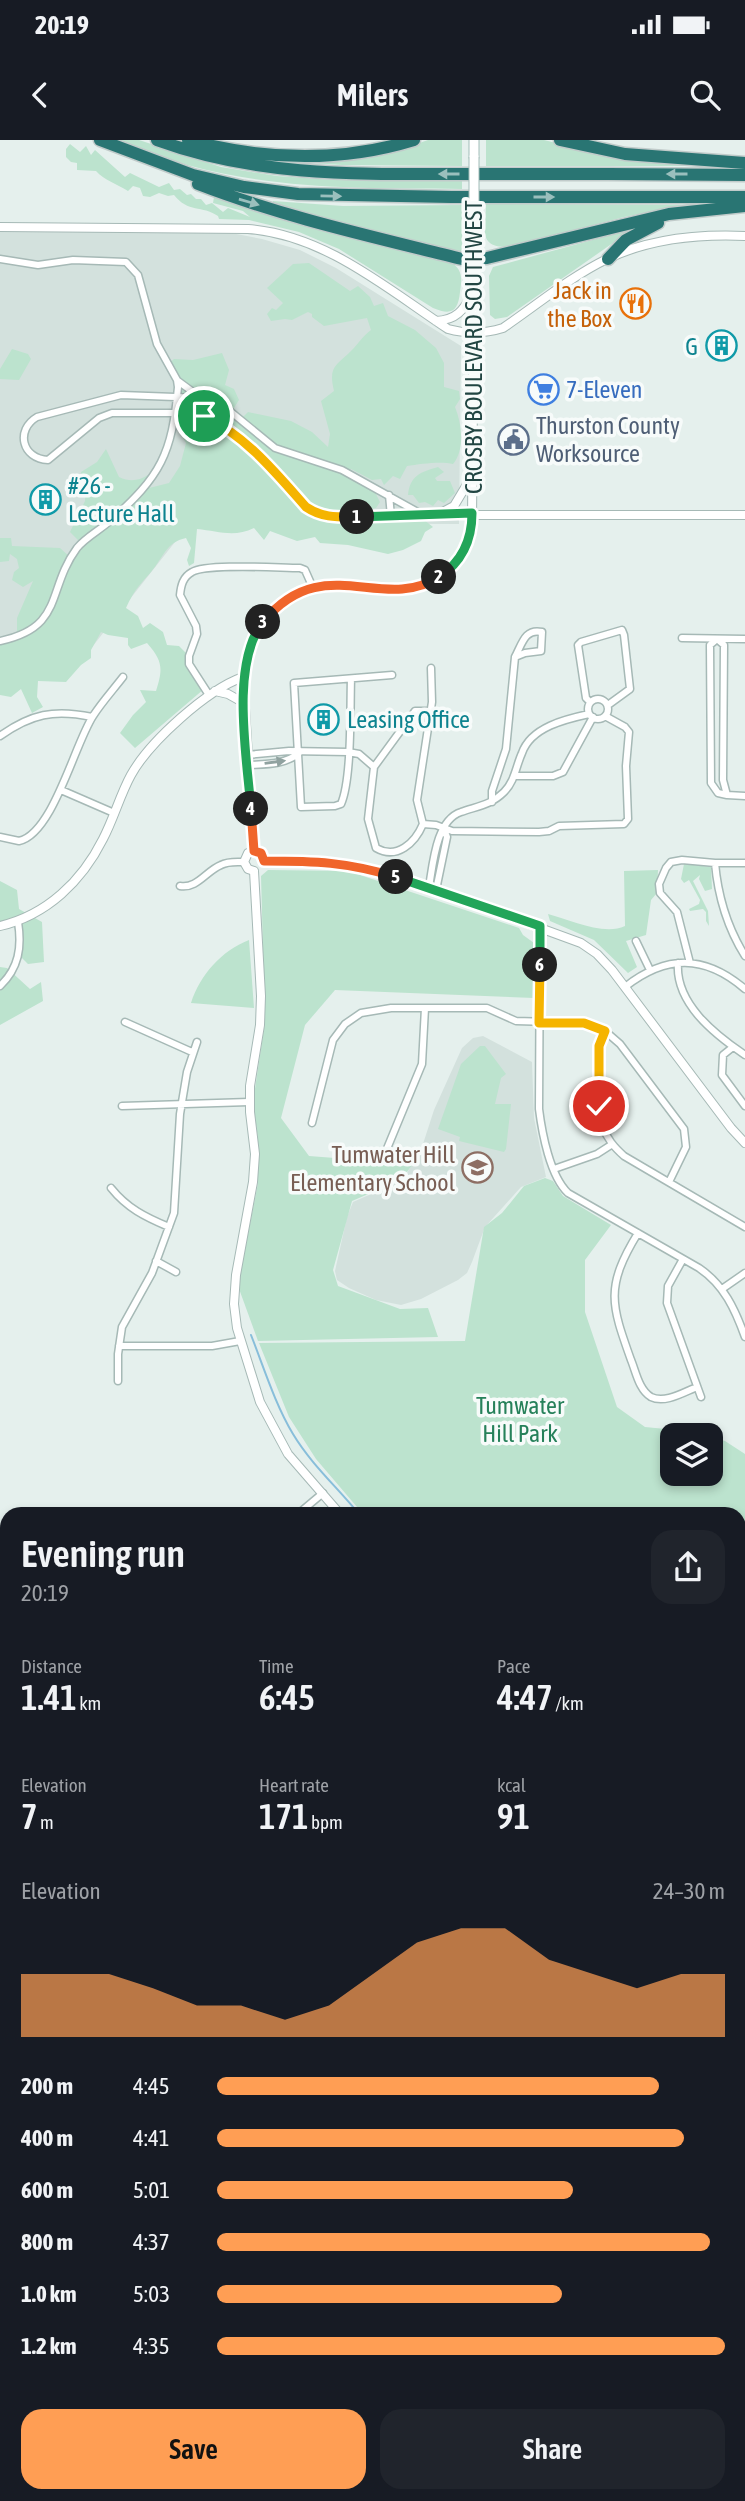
<!DOCTYPE html>
<html lang="en">
<head>
<meta charset="utf-8">
<style>
  body { margin:0; font-family:"Asap Condensed",sans-serif; background:#20242c; color:#f1f3f6; height:100vh; display:flex; flex-direction:column; font-size:26px; white-space:nowrap }
  * { box-sizing:border-box; margin:0 }
  p { font-size:23px; color:#9ea1a6 }
  .icon { flex:none; width:38px; height:38px; fill:none; stroke:currentColor; stroke-width:2; stroke-linecap:round; stroke-linejoin:round }
  .map { position:relative; flex:1; overflow:hidden }
  .sheet { position:absolute; left:0px; top:1367px; width:746px; height:996px; display:flex; flex-direction:column; background:#171b24; border-radius:21px 21px 0 0; box-shadow:0 4px 10px #0003 }
  .sheet>* { flex:none }
  .tools { position:absolute; left:660px; top:1283px; display:grid; gap:14px }
  .tools a { display:grid; place-items:center; width:63px; height:63px; border-radius:14px; background:#171b24; box-shadow:0 4px 10px #0003; font-size:35px }
  .pin { position:absolute; display:grid; place-items:center; width:60px; height:60px; color:#fff; margin:-30px; border:4px solid #fff; border-radius:50%; box-shadow:0 2px 7px #0007 }
  .km { position:absolute; width:35px; height:35px; margin:-18px; border-radius:50%; background:#222; color:#fff; font-size:19px; line-height:35px; text-align:center }
  .round { display:grid; place-items:center; flex:none; width:74px; height:74px; border-radius:21px; background:#20242c }
  .overview { display:flex; align-items:center; justify-content:space-between; height:119px; padding:0 21px }
  h1 { font-size:38px; font-weight:600; line-height:52px }
  .metrics { display:grid; grid-template-columns:repeat(3,1fr); gap:10px; height:119px; padding:7px 21px }
  .metrics div { display:grid; align-content:center }
  .metrics b { font-size:35px; font-weight:600 }
  .metrics small { font-size:19px; font-weight:400 }
  .metrics p { font-size:19px }
  .chart { height:196px; padding:14px 21px }
  .chart p { display:flex; justify-content:space-between }
  .chart svg { width:100%; height:126px; margin-top:7px; fill:#ff9e54; opacity:.7 }
  .action { display:flex; gap:14px; margin-top:auto; padding:14px 21px }
  .action a { flex:1; height:80px; border-radius:21px; background:#ff9e54; color:#111; font-size:28px; font-weight:600; line-height:80px; text-align:center }
  .action a+a { background:#20242c; color:#f1f3f6 }
  ul { padding:0 21px; list-style:none; font-size:23px }
  li { display:grid; grid-template-columns:112px 84px 1fr; align-items:center; height:52px }
  li i { height:18px; border-radius:9px; background:#ff9e54 }
  .status { display:flex; justify-content:space-between; align-items:center; height:49px; padding:0 35px; background:#171b24; direction:ltr }
  .status svg { height:19px; fill:currentColor }
  header { display:flex; justify-content:space-between; align-items:center; height:91px; padding:0 21px; background:#171b24; font-size:32px; font-weight:600 }
  .map>svg:first-child { display:block }
  .built { fill:#d3e1dd }
  .green { fill:#bce3ce }
  .lines { fill:none; stroke-linecap:round; stroke-linejoin:round }
  .stream { stroke:#88beda; stroke-width:2 }
  .minor-casing { stroke:#a6b9b6; stroke-width:9 }
  .tertiary-casing { stroke:#a6b9b6; stroke-width:10 }
  .secondary-casing { stroke:#a2bdb9; stroke-width:11 }
  .motorway-casing { stroke:#c1cbca; stroke-width:15 }
  .minor { stroke:#fff; stroke-width:6 }
  .tertiary { stroke:#fff; stroke-width:8 }
  .secondary { stroke:#fff; stroke-width:9 }
  .motorway { stroke:#297573; stroke-width:12 }
  .secondary-bridge-casing { stroke:#a2bdb9; stroke-width:11; stroke-linecap:butt }
  .secondary-bridge { stroke:#fff; stroke-width:9 }
  .oneway { fill:#9abfbd }
  .oneway2 { fill:#90a2a0 }
  .split-1-casing { stroke:#fff; stroke-width:14 }
  .split-2-casing { stroke:#fff; stroke-width:14 }
  .split-3-casing { stroke:#fff; stroke-width:14 }
  .split-4-casing { stroke:#fff; stroke-width:14 }
  .split-5-casing { stroke:#fff; stroke-width:14 }
  .split-6-casing { stroke:#fff; stroke-width:14 }
  .split-7-casing { stroke:#fff; stroke-width:14 }
  .split-1 { stroke:#f5b400; stroke-width:9 }
  .split-2 { stroke:#22a559; stroke-width:9 }
  .split-3 { stroke:#f0652b; stroke-width:9 }
  .split-4 { stroke:#22a559; stroke-width:9 }
  .split-5 { stroke:#f0652b; stroke-width:9 }
  .split-6 { stroke:#22a559; stroke-width:9 }
  .split-7 { stroke:#f5b400; stroke-width:9 }
  .labels { text-anchor:middle; dominant-baseline:central; stroke-width:7; stroke-linejoin:round; paint-order:stroke }
  .food-label { font-size:24px; fill:#c56008; stroke:#f7fbfa; text-anchor:end }
  .culture-label { font-size:24px; fill:#0d838f; stroke:#f7fbfa; text-anchor:start }
  .street-label { font-size:24px; fill:#214542; stroke:#f7fbfa }
  .shop-label { font-size:24px; fill:#366cbe; stroke:#f7fbfa; text-anchor:start }
  .service-label { font-size:24px; fill:#4e5e75; stroke:#f7fbfa; text-anchor:start }
  .education-label { font-size:24px; fill:#785e54; stroke:#f7fbfa; text-anchor:end }
  .park-label { font-size:24px; fill:#26815a; stroke:#f7fbfa }
</style>
</head>
<body>
<div class="status"><b>20:19</b><svg viewBox="0 0 49 12"><path d="M0 12V9h3v3zM5 12V6h3v6zM10 12V3h3v9zM15 12V0h3v12zM26 1h20v11H26zM47 4h2v5h-2z"/></svg></div>
<header><svg class="icon" aria-label="back" viewBox="0 0 24 24"><path d="M15 5l-7 7 7 7"/></svg>Milers<svg class="icon" aria-label="search" viewBox="0 0 24 24"><circle cx="10" cy="10" r="6"/><path d="M15 15l6 6"/></svg></header>
<div class="map">
<svg width="745" height="2361" viewBox="0 0 745 2361">
  <rect width="100%" height="100%" fill="#e5f0ed"/>
  <path class="built" d="M0 92H226L262 99 300 110 336 128 461 206 459 384 190 383 70 535 0 537Z
    M483 896 532 922 534 978 546 1037 521 1047 485 1087 472 1122 467 1133 458 1140 421 1159 401 1165 376 1160 349 1148 337 1140 335 1131 347 1077 353 1062 403 1040 422 1007 434 970 462 908 473 898Z"/>
  <path class="green" d="M118 0H139L221 27 277 36 333 40 462 41V49C340 48 233 51 118 0Z
    M428 0H462V26L342 25 271 20 411 6Z
    M486 0H544L616 18 707 26H486Z
    M70 4 80 12 86 6 91 15 95 10 125 37 130 33 159 47 169 43 174 50 180 49 187 55 191 54 196 59H201L206 65 212 63 223 72 228 68 250 77 243 71 213 63 214 57 449 121C463 129 462 138 460 152 458 171 452 176 433 168L339 109 299 92 249 80 219 79 218 76C202 65 188 73 174 55L168 56 159 53 150 57 143 56 140 48 133 46 128 51C117 44 104 40 96 31L77 30V23L71 22 66 17V9Z
    M273 61 343 66 462 65V109L461 112 445 110 273 65Z
    M486 64 684 65 624 77 509 107C477 107 486 91 486 64Z
    M633 89 507 177 495 179 490 175 489 136 493 127Z
    M309 123 350 151 358 146 370 157 374 166 383 163 388 176 415 190 436 208 444 223V247L459 251 460 259 455 267C462 284 465 310 453 324 441 321 420 324 407 326L400 339 393 336 384 345 381 339 372 340 351 329 345 336 375 352 380 362 376 368 363 371 357 367 347 372 317 371 302 356 295 355 296 364 317 380 423 379 433 387 425 392 421 401 403 410 388 414 348 405 320 403 315 397 297 401 270 391 264 400 254 388C234 398 218 391 197 389L194 423 189 426 187 420 191 408 186 398C166 402 163 418 151 432 138 447 135 449 126 468L138 476 143 488 150 483 163 492 167 505 179 506 189 516 204 549 135 608 120 593 133 575 146 562 140 550 156 551C163 529 163 521 147 503L131 509 128 505V498L108 495 101 492 91 510V518L81 525 66 542 38 541 37 557 43 567 32 573 21 549 11 557 0 555V501L17 496V478L33 441 23 447 12 440 14 432 19 428 17 419 10 414 9 421 0 422V398H11L12 406 60 408 70 417 81 403 70 392 85 361 86 338 81 336V332L97 322 106 309 119 337C130 342 138 341 148 335L154 342 149 348 169 343 180 326 186 303 177 288H173L178 246 168 224 174 219 193 220 222 213 229 230 225 245 234 249 239 260 232 271 241 279 248 272 291 281 312 292 328 307 330 294 321 261 334 251C328 226 336 226 351 211 359 203 361 198 371 190L367 178 324 186 312 177V174L308 172 292 180 285 179 271 181 267 174 272 168 276 170 283 163 267 148 293 124Z
    M12 209 28 214 31 219 19 240 0 239V229Z
    M438 327 444 332 435 338 437 341H450L455 353 444 363 438 360 433 366 425 362 419 363 413 355H408C410 335 421 332 438 327Z
    M684 724 711 727 712 749 705 751 699 739 700 735 693 741 708 771 709 786 706 781V772L703 769 690 771 689 769 699 764 700 760 689 740 684 743 681 739Z
    M268 730 348 731 519 788 523 795 534 803V858L335 850 305 885 281 978 309 1016 413 1024 401 1040 352 1061 333 1130 338 1146 400 1169 428 1168 438 1197 258 1201 238 1146 258 1043V999L253 962 265 882 261 736Z
    M658 730 657 753 651 760 646 795 626 801 637 827 628 833 594 800 550 781 548 774C570 780 604 796 625 786L624 731Z
    M0 741 17 750 19 769 42 782 44 822 28 824 19 815 18 782 0 786Z
    M249 800 254 868 191 863C200 835 221 811 249 800Z
    M0 827 7 828 30 849 41 842 43 861 0 885Z
    M480 906H485L506 934 501 938 495 964H511L506 1009 504 1012 459 1001 460 997 438 989 461 924Z
    M545 1038 553 1041 563 1056 611 1085 585 1120V1172L617 1267 645 1287 686 1291 702 1295H672V1334H710L711 1297 725 1301 745 1314V1439L742 1445 739 1446 738 1374H363L316 1319 289 1277 259 1203 465 1201 484 1087 502 1073 524 1046Z"/>
  <g class="lines">
    <path class="stream" d="M251 1195C264 1228 275 1264 293 1294 311 1324 337 1347 359 1374
      M738 2112 745 2104
      M738 2122 745 2126
      M0 2151 7 2181
      M91 2356 102 2361"/>
    <defs>
      <path id="minor" d="M0 119 38 125 73 120 126 122 138 135 157 204 177 240 178 247C172 314 161 336 110 381 100 390 86 397 77 408 46 450 65 487 0 501
        M178 241 197 255
        M121 255 202 258 220 263 275 308 342 330 423 375C392 376 331 385 305 367L246 302 225 286 204 276 176 273H112L99 278 48 320C22 319 15 290 37 277Z
        M389 355 391 376
        M682 498 745 499
        M717 499 724 505 723 640 727 655 718 653 711 643 710 505Z
        M431 528 432 562 417 660 423 684 436 685 452 691 539 692 549 691 559 686 624 684 628 679 626 626 629 592 625 587 605 576
        M351 539C350 568 352 639 341 664L335 666 301 667 294 543 392 535
        M209 555 189 524V516L197 494 196 486 180 455C181 445 183 437 192 432 207 423 279 428 300 428L305 430 313 448
        M588 569a10 10 0 1 1 20 0a10 10 0 1 1-20 0Z
        M590 562 586 558 578 505 581 502 622 490 624 495 630 549 608 565
        M0 596C31 574 54 569 92 577
        M247 615 289 611 348 612 359 614 374 627 368 679 376 708C397 720 415 703 423 684
        M248 625C265 624 285 625 299 613
        M374 627 415 571H431
        M515 636H553L563 632 593 577
        M61 650 114 673
        M727 655 745 656
        M492 662V651L506 609 515 517 525 513 541 511 542 492C525 488 522 504 515 517
        M0 697 19 701C53 694 75 603 93 576 102 562 113 550 123 537
        M715 723C718 757 727 787 745 816
        M180 746C197 749 206 731 221 725 228 721 236 722 244 722
        M429 747C433 724 436 680 461 672 478 666 491 665 504 652 515 641 516 626 522 613 531 587 566 579 589 574
        M436 750 447 697 444 689
        M540 786 539 969C542 993 550 1036 568 1053L699 1128C724 1145 735 1169 745 1197
        M636 801 650 830
        M678 823C675 863 714 894 745 915
        M690 823 677 772 660 753 659 744 666 728 671 722 682 720 715 723H745
        M0 846C19 828 22 807 18 782
        M625 847C666 815 704 814 745 849
        M125 882 192 912
        M605 891C595 909 596 965 602 985 607 999 614 1007 624 1016L745 1087
        M733 907 723 915 722 935 745 966
        M122 966 249 962
        M312 983 333 900 345 884 361 873 391 868H487L516 881 584 883 605 891 620 904 684 989 686 1007 669 1042
        M386 1011 422 924 425 868
        M554 1029 597 1014 611 1005
        M111 1048C127 1068 145 1077 169 1087
        M638 1093C605 1147 611 1164 631 1220 636 1232 639 1250 651 1257 665 1264 684 1252 697 1247
        M683 1119 668 1146 667 1163 701 1257
        M156 1121 176 1132
        M722 1149 745 1133
        M119 1206H212L240 1201
        M118 1241V1214L122 1187 152 1133 174 1073 180 974 187 932 197 902
        M298 1374 323 1353
        M738 1455 745 1454
        M738 1918H745
        M0 2290 7 2289
        M738 2298 741 2260 745 2243
        M735 2361 736 2356"/>
      <path id="tertiary" d="M0 87 248 89C325 95 386 148 448 189 466 194 484 194 503 188 537 165 570 137 607 119 649 99 699 94 745 96
        M436 181C457 180 463 170 473 154
        M441 373 454 366 472 336
        M423 375H745
        M215 551 228 554 244 563
        M254 711 243 537C250 488 282 447 333 445 372 443 409 460 444 435 462 421 467 406 472 384L474 119
        M264 721H323L367 728 436 750 581 803 597 814 612 830 731 988 745 1003
        M254 731 261 856 260 885 250 946V972L255 1014 253 1042 236 1135 234 1164 237 1188 260 1262 288 1314 340 1374
        M254 731 248 729 244 722 248 713 254 711
        M0 786C47 775 82 741 103 699 114 678 120 655 131 635 150 601 207 550 243 537
        M0 1629H7
        M738 2003H745
        M206 2361V2356"/>
      <path id="secondary" d="M474 0V17
        M474 76V119"/>
      <path id="motorway" d="M100 0 193 35 244 47 298 54 451 57H745
        M157 0C261 38 365 34 473 34 564 34 654 34 745 35
        M188 0C263 20 339 23 414 0
        M560 0 625 14 745 23
        M198 44C283 77 374 97 462 119L487 118 669 74 745 66
        M608 119 626 100 658 83"/>
    </defs>
    <use href="#minor" class="minor-casing"/>
    <use href="#tertiary" class="tertiary-casing"/>
    <use href="#secondary" class="secondary-casing"/>
    <use href="#motorway" class="motorway-casing"/>
    <use href="#minor" class="minor"/>
    <use href="#tertiary" class="tertiary"/>
    <use href="#secondary" class="secondary"/>
    <use href="#motorway" class="motorway"/>
    <defs>
      <path id="secondary-bridge" d="M474 76V17"/>
    </defs>
    <use href="#secondary-bridge" class="secondary-bridge-casing"/>
    <use href="#secondary-bridge" class="secondary-bridge"/>
  </g>
  <defs><path id="oneway-solid" d="M-6-.8H1V-3.2L6.5 0L1 3.2V.8H-6Z" transform="scale(1.75)"/></defs>
  <g class="oneway">
    <use href="#oneway-solid" transform="translate(449 34) rotate(-180)"/>
    <use href="#oneway-solid" transform="translate(677 34) rotate(-180)"/>
    <use href="#oneway-solid" transform="translate(331 56) rotate(1)"/>
    <use href="#oneway-solid" transform="translate(544 57)"/>
    <use href="#oneway-solid" transform="translate(249 62) rotate(16)"/>
  </g>
  <use class="oneway2" href="#oneway-solid" transform="translate(275 622) rotate(-8)"/>
  <g class="lines">
    <defs>
      <path id="split-1" d="M204 276C246 296 276 333 306 367 322 378 338 377 357 377"/>
      <path id="split-2" d="M357 377 472 373C472 401 462 422 439 437"/>
      <path id="split-3" d="M263 482C323 409 381 474 439 437"/>
      <path id="split-4" d="M251 669C247 618 230 524 263 482"/>
      <path id="split-5" d="M251 669 254 711 261 713 264 721C315 721 347 722 396 737"/>
      <path id="split-6" d="M396 737 540 786V825"/>
      <path id="split-7" d="M540 825 539 883H584L605 891 599 906V966"/>
    </defs>
    <use href="#split-1" class="split-1-casing"/>
    <use href="#split-2" class="split-2-casing"/>
    <use href="#split-3" class="split-3-casing"/>
    <use href="#split-4" class="split-4-casing"/>
    <use href="#split-5" class="split-5-casing"/>
    <use href="#split-6" class="split-6-casing"/>
    <use href="#split-7" class="split-7-casing"/>
    <use href="#split-1" class="split-1"/>
    <use href="#split-2" class="split-2"/>
    <use href="#split-3" class="split-3"/>
    <use href="#split-4" class="split-4"/>
    <use href="#split-5" class="split-5"/>
    <use href="#split-6" class="split-6"/>
    <use href="#split-7" class="split-7"/>
  </g>
  <defs>
    <symbol id="restaurant-ring" viewBox="-11 -11 22 22"><circle r="9.5" fill="#f7fbfa" stroke="#e8710a" stroke-width="1.5"/><path d="M-5-6h1v4h1v-4h1v4h1v-4h1v5L-1.5 .5V6h-2V.5L-5-1ZM5-6V6H3V1.5H1.5Q1.5-4 5-6Z" fill="#e8710a"/></symbol>
    <symbol id="building-ring" viewBox="-11 -11 22 22"><circle r="9.5" fill="#f7fbfa" stroke="#0f9aa8" stroke-width="1.5"/><path d="M-4-6H4V6H1V3H-1V6H-4ZM-2.5-4.3h1.7v1.8h-1.7ZM.8-4.3h1.7v1.8H.8ZM-2.5-1h1.7V.8h-1.7ZM.8-1h1.7V.8H.8Z" fill="#0f9aa8"/></symbol>
    <symbol id="supermarket-ring" viewBox="-11 -11 22 22"><circle r="9.5" fill="#f7fbfa" stroke="#3f7fe0" stroke-width="1.5"/><path d="M-6-5.5h2.5l.6 2H6L4.5 2H-2.5L-4.4-4H-6ZM-1.5 3.2a1.3 1.3 0 1 0 .1 0ZM3 3.2a1.3 1.3 0 1 0 .1 0Z" fill="#3f7fe0"/></symbol>
    <symbol id="civic-ring" viewBox="-11 -11 22 22"><circle r="9.5" fill="#f7fbfa" stroke="#5c6f8a" stroke-width="1.5"/><path d="M-.6-6.5H3V-4.5H.6V-3L4-1V1h2V6H-6V1h2V-1L-.6-3ZM-1.2 2.5V6h2.4V2.5Z" fill="#5c6f8a"/></symbol>
    <symbol id="school-ring" viewBox="-11 -11 22 22"><circle r="9.5" fill="#f7fbfa" stroke="#8d6e63" stroke-width="1.5"/><path d="M0-5L7-2L0 1L-7-2ZM-4 1L0 2.5L4 1V4Q0 6-4 4Z" fill="#8d6e63"/></symbol>
  </defs>
  <g fill-rule="evenodd">
    <use href="#restaurant-ring" x="618" y="146" width="35" height="35"/>
    <use href="#building-ring" x="704" y="188" width="35" height="35"/>
    <use href="#supermarket-ring" x="526" y="232" width="35" height="35"/>
    <use href="#civic-ring" x="496" y="282" width="35" height="35"/>
    <use href="#building-ring" x="28" y="342" width="35" height="35"/>
    <use href="#building-ring" x="306" y="562" width="35" height="35"/>
    <use href="#school-ring" x="460" y="1010" width="35" height="35"/>
  </g>
  <g class="labels">
    <g class="food-label">
      <text x="612" y="150">Jack in<tspan x="612" dy="28">the Box</tspan></text>
    </g>
    <g class="culture-label">
      <text x="698" y="206" text-anchor="end">G</text>
      <text x="68" y="345">#26 -<tspan x="68" dy="28">Lecture Hall</tspan></text>
      <text x="347" y="579">Leasing Office</text>
    </g>
    <g class="street-label">
      <text transform="translate(473 207) rotate(-90)">CROSBY BOULEVARD SOUTHWEST</text>
    </g>
    <g class="shop-label">
      <text x="566" y="249">7-Eleven</text>
    </g>
    <g class="service-label">
      <text x="536" y="285">Thurston County<tspan x="536" dy="28">Worksource</tspan></text>
    </g>
    <g class="education-label">
      <text x="455" y="1014">Tumwater Hill<tspan x="455" dy="28">Elementary School</tspan></text>
    </g>
    <g class="park-label">
      <text x="520" y="1265">Tumwater<tspan x="520" dy="28">Hill Park</tspan></text>
    </g>
  </g>
</svg>
<div class="tools">
<a><svg class="icon" aria-label="layers" viewBox="0 0 24 24"><path d="M12 4l9 5-9 5-9-5zM3 14l9 5 9-5"/></svg></a>
</div>
<div class="pin" style="left:204px;top:276px;background:#1e9e55"><svg class="icon" aria-label="arrive" viewBox="0 0 24 24"><path d="M6 21V4h12l-3 4 3 4H6"/></svg></div>
<div class="pin" style="left:599px;top:966px;background:#d93025"><svg class="icon" aria-label="check" viewBox="0 0 24 24"><path d="M5 12l5 5 9-10"/></svg></div>
<b class="km" style="left:357px;top:377px">1</b>
<b class="km" style="left:439px;top:437px">2</b>
<b class="km" style="left:263px;top:482px">3</b>
<b class="km" style="left:251px;top:669px">4</b>
<b class="km" style="left:396px;top:737px">5</b>
<b class="km" style="left:540px;top:825px">6</b>
<section class="sheet">
<div class="overview"><div><h1>Evening run</h1><p>20:19</p></div><a class="round"><svg class="icon" aria-label="share" viewBox="0 0 24 24"><path d="M12 15V3M7 8l5-5 5 5M5 13v7h14v-7"/></svg></a></div>
<div class="metrics">
<div><p>Distance</p><b>1.41<small> km</small></b></div>
<div><p>Time</p><b>6:45</b></div>
<div><p>Pace</p><b>4:47<small> /km</small></b></div>
</div>
<div class="metrics">
<div><p>Elevation</p><b>7<small> m</small></b></div>
<div><p>Heart rate</p><b>171<small> bpm</small></b></div>
<div><p>kcal</p><b>91</b></div>
</div>
<div class="chart"><p><span>Elevation</span>24–30 m</p>
<svg viewBox="0 0 160 44" preserveAspectRatio="none"><path d="M0 44V22L10 22L20 22L30 27L40 33L50 33L60 38L70 33L80 22L90 11L100 6L110 6L120 17L130 22L140 27L150 22L160 22V44z"/></svg>
</div>
<ul>
<li><b>200 m</b>4:45<i style="width:87%"></i></li>
<li><b>400 m</b>4:41<i style="width:92%"></i></li>
<li><b>600 m</b>5:01<i style="width:70%"></i></li>
<li><b>800 m</b>4:37<i style="width:97%"></i></li>
<li><b>1.0 km</b>5:03<i style="width:68%"></i></li>
<li><b>1.2 km</b>4:35<i style="width:100%"></i></li>
</ul>
<div class="action"><a>Save</a><a>Share</a></div>
</section>
</div>
</body>
</html>
